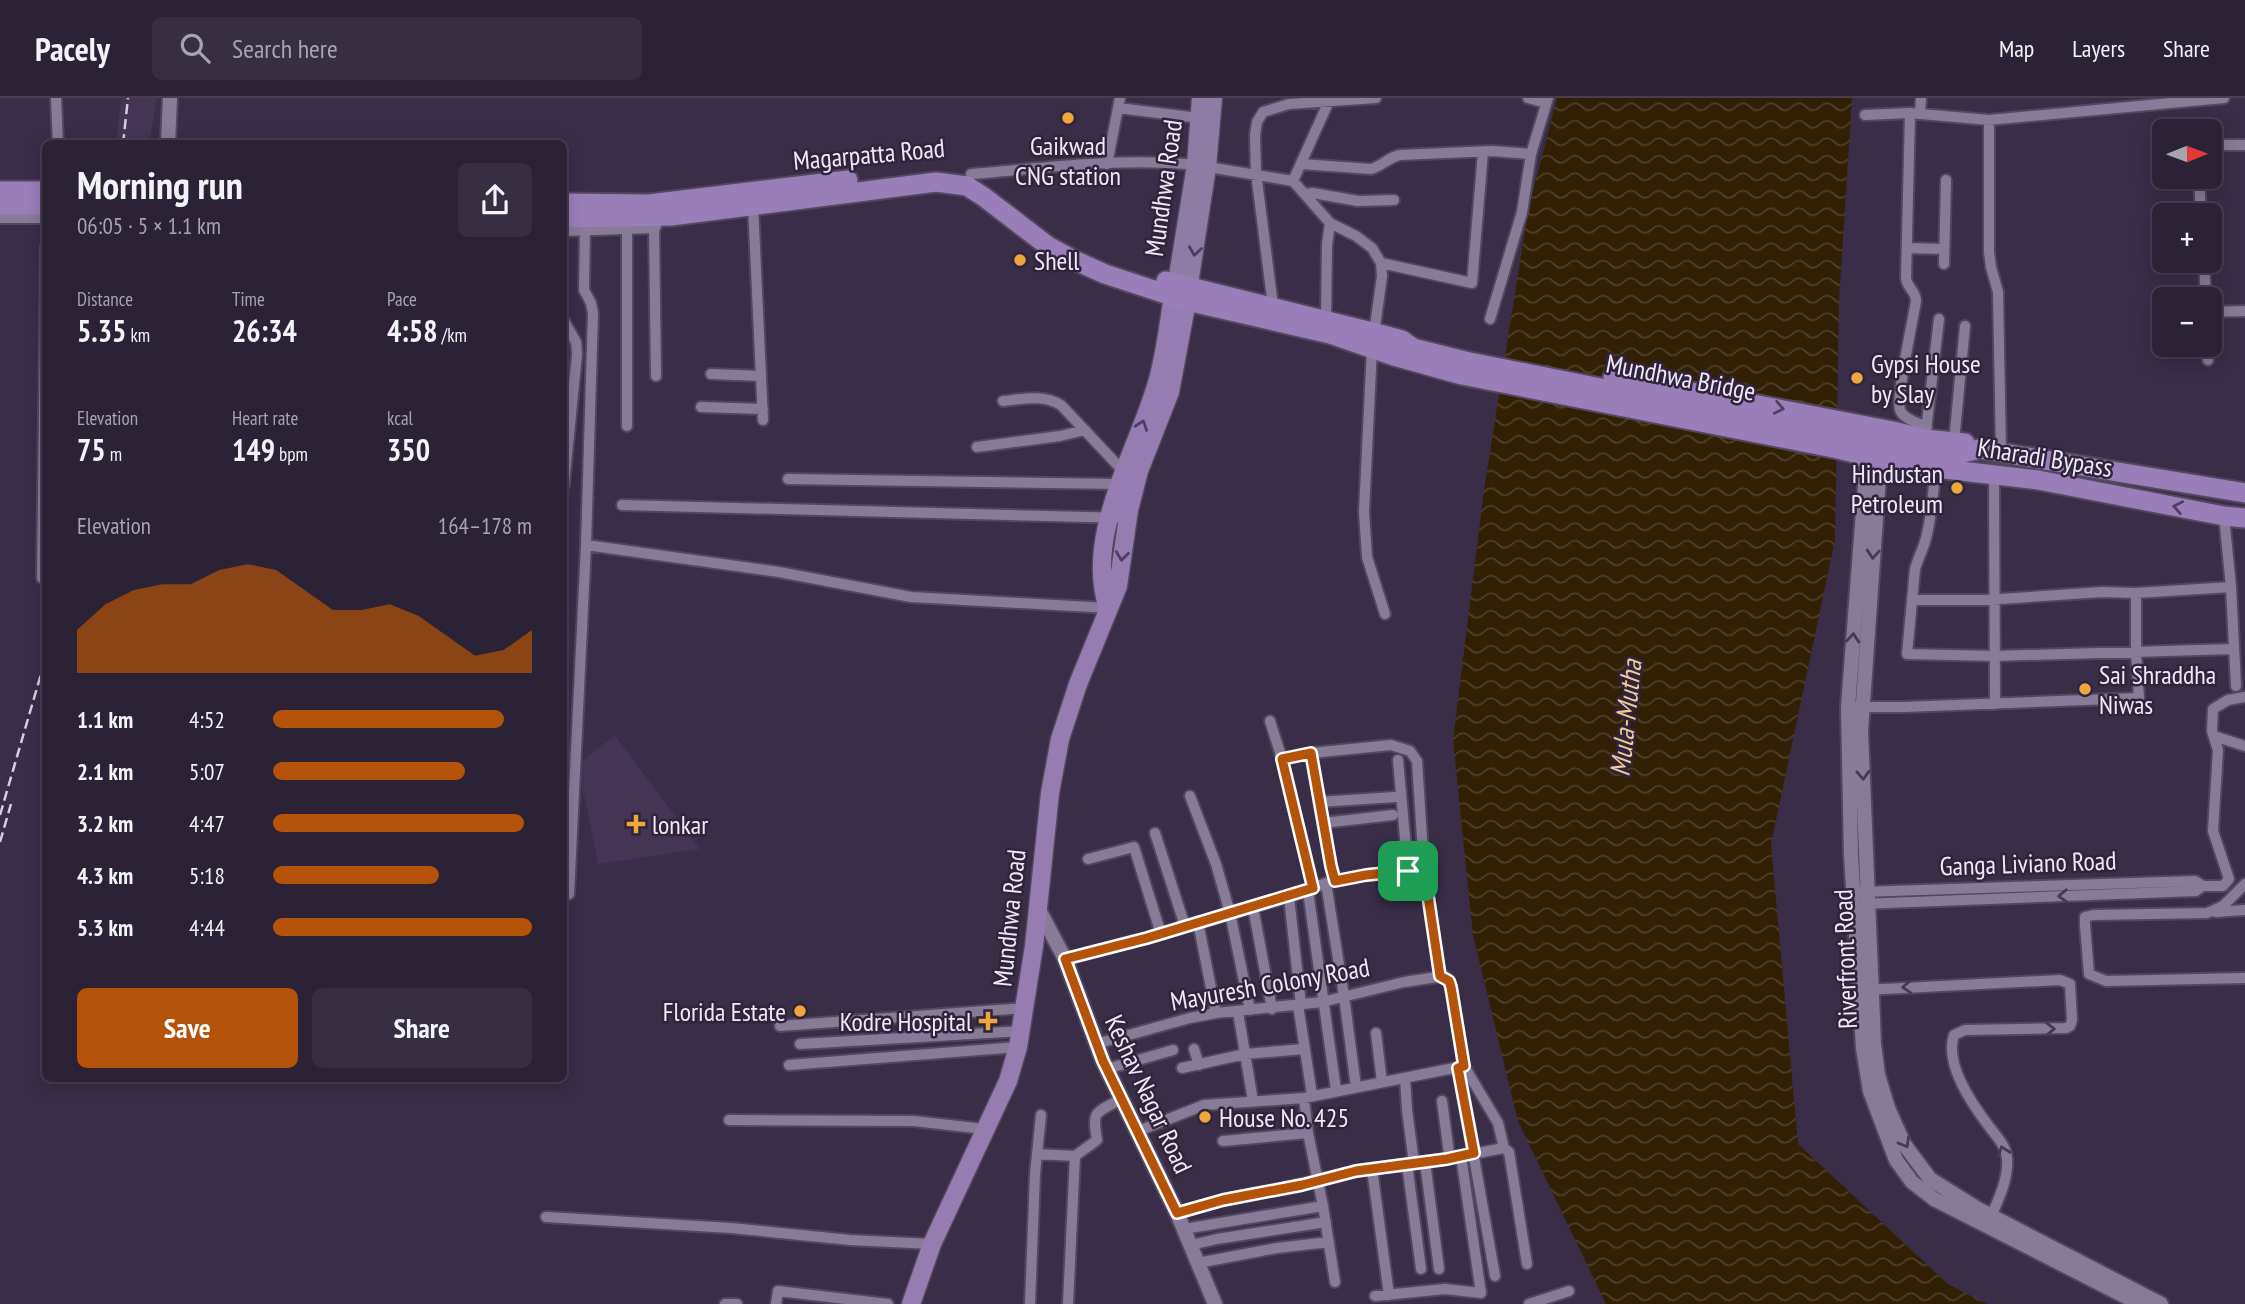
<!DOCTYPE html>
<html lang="en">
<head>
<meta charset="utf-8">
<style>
  body { margin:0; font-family:"PT Sans Narrow",sans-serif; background:#372f41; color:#f1f3f6; height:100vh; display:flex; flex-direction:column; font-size:26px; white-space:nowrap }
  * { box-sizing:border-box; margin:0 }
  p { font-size:23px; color:#a6a4ad }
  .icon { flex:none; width:38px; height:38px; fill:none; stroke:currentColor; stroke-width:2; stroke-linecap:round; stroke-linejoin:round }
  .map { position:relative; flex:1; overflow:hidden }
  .panel { position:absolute; left:42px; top:42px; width:525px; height:942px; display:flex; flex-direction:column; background:#2b2235; border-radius:10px; box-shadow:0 4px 18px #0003,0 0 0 2px #473f50 }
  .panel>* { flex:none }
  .needle { width:46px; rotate:89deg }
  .fabs { position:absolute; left:2152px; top:21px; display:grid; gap:14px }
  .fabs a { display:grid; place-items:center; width:70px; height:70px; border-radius:10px; background:#2b2235; box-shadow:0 4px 18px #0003,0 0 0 2px #473f50; font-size:35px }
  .pin { position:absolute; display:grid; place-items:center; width:60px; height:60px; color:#fff; margin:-30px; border-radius:14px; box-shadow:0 4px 10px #0006 }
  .round { display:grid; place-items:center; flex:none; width:74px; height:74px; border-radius:10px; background:#372f41 }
  .headline { display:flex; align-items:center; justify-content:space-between; height:119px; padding:0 35px }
  h1 { font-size:38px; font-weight:600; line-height:52px }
  .stats { display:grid; grid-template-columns:repeat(3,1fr); gap:10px; height:119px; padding:7px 35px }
  .stats div { display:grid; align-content:center }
  .stats b { font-size:30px; font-weight:600 }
  .stats small { font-size:19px; font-weight:400 }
  .stats p { font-size:19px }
  .chart { height:196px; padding:14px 35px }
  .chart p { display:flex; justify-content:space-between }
  .chart svg { width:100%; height:126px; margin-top:7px; fill:#b45309; opacity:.7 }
  .primary-button { display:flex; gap:14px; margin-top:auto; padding:14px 35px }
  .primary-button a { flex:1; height:80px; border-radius:10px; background:#b45309; color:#fff; font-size:28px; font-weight:600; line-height:80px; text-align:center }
  .primary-button a+a { background:#372f41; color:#f1f3f6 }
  ul { padding:0 35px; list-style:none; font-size:23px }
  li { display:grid; grid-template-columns:112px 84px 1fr; align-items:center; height:52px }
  li i { height:18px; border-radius:9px; background:#b45309 }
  header { display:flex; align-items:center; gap:42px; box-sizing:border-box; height:98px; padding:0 35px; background:#2b2235; border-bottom:2px solid #473f50 }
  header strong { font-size:33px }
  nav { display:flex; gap:38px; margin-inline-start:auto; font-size:24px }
  .search { width:490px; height:63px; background:#372f41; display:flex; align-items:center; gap:18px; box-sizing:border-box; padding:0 24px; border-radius:10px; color:#a6a4ad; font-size:26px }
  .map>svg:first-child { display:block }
  .built { fill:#443554 }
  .water { fill:url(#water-waves) }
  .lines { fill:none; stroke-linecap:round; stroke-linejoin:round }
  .minor-casing { stroke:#52485d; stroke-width:14 }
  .tertiary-casing { stroke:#52485d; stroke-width:18 }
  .secondary-casing { stroke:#52485d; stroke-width:19 }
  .primary-casing { stroke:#52485d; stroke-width:21 }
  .trunk-casing { stroke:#52485d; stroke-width:23 }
  .minor { stroke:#887b98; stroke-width:10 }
  .tertiary { stroke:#887b98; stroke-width:14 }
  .secondary { stroke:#8f7ca5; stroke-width:16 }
  .primary { stroke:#967db1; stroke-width:18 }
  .trunk { stroke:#9a7eba; stroke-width:19 }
  .rail { stroke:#d6cee0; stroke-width:2.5; stroke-dasharray:10 5; stroke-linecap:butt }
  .oneway { stroke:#4c3e5c }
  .oneway2 { stroke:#4f3f62 }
  .oneway3 { stroke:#4e3f5f }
  .oneway4 { stroke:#453a53 }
  .route-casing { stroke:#fff; stroke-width:14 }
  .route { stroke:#b45309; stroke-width:9 }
  .poi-dot { fill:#efa73d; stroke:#2f243c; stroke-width:2.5 }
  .labels { text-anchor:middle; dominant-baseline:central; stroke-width:5; stroke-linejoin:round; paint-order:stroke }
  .poi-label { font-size:26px; fill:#efe8f8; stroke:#2f243c; text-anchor:start }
  .street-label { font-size:26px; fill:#efe8f8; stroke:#2f243c }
  .water-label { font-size:28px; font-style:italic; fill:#f1c997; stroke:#2f243c }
</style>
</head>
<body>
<header>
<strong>Pacely</strong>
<div class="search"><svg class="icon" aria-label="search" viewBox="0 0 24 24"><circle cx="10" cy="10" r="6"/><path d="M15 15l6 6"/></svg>Search here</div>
<nav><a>Map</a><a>Layers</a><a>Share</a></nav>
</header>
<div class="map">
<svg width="2245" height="1206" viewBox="0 0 2245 1206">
  <defs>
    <pattern id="water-waves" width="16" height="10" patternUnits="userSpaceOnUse" patternTransform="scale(1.75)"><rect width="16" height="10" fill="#322005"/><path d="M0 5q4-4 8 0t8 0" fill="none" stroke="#50402a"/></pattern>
  </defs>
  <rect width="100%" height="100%" fill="#392d47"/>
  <path class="built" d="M121 0H157L149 45H116Z
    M615 637 700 751 598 766 585 701 575 669Z"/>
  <path class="water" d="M1557 0H1852L1839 203 1835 442 1771 746 1798 1046 1948 1186 1987 1206H1606L1518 1023 1473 837 1453 642 1484 392 1528 113Z"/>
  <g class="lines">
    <defs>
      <path id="minor" d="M56 0 58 46
        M1528 0 1546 5
        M1118 10 1199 20
        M1910 15 1906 180C1907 190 1916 193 1916 203 1913 222 1896 298 1900 312 1903 321 1918 325 1927 329
        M1920 16 1921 0
        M1865 17 1910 15 1989 22 2224 0
        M1989 22V154L1991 169 1998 194 2001 354
        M2210 47H2245
        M1107 66 1120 0
        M1301 66 1371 71C1382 68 1389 59 1400 57L1492 53 1531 56
        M1208 69 1293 83 1330 125 1356 138 1372 150 1381 165 1382 178 1372 250 1364 414 1367 459 1385 516
        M971 76C1045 70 1121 59 1195 67
        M2199 79 2201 117
        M1293 83 1329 3
        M1305 96 1313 95 1358 103 1394 102
        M753 107 763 322
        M654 128 656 278
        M1907 150 1944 151
        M2204 163 2206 201
        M1381 165 1472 185 1483 54
        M1944 166 1946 82
        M1273 208 1256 75 1255 37 1257 24 1263 14 1289 6 1376 0
        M2210 214 2245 213
        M1490 221 1522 114 1531 56 1548 0
        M1326 222 1327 147 1330 125
        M564 223 576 244 577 256 564 387
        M2208 247V262
        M711 276 761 278
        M1003 303C1023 301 1043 296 1061 307L1125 375
        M701 309 763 311
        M627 328V130
        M1926 333 1939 221
        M1954 344 1965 228
        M977 349 1060 338 1085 332
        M1936 369C1933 392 1932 418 1926 440 1923 452 1918 460 1915 471L1907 556 1994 558 2233 551
        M1994 377 1995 606
        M788 381 1119 386
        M622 407 1127 420
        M2224 418 2231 489 2236 588
        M586 447 779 474 911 499 1108 510
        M42 480 46 149
        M1912 502H1985L2102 494 2136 495 2231 489
        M1848 609H1904L2139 600 2136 554V495
        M1270 623 1282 661 1313 790
        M2214 638 2245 648
        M1311 655 1331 768 1335 783
        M1282 661 1311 655 1391 647 1410 653 1417 663 1424 771 1440 878
        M1398 662 1408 773
        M1190 698 1216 766 1230 815 1250 912
        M1319 704 1395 699
        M1323 725 1393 717
        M1155 735 1185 828
        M1088 761 1134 749 1161 836
        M1326 785 1344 898 1356 989
        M2245 786 2223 808 2207 815 2093 817 2085 819V827L2089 876 2106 883 2245 880
        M1308 793 1336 992
        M1861 794 2195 783 2203 788H2223L2229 781 2213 733 2218 652 2212 633 2213 611 2228 602 2245 599
        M569 796 586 447 593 215 591 205 584 192 585 130
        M1289 799 1301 907
        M1861 806 2196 793 2203 788
        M1253 809 1272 911
        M2216 814 2245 812
        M1198 824 1216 915
        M1065 861 1147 840 1292 798 1326 785 1365 777 1424 771
        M1865 892 2060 882 2070 886 2072 922 2070 928 2066 930 1965 932 1954 937C1944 966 1972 1006 1988 1027 1995 1037 2006 1047 2007 1060 2009 1081 1997 1105 1989 1123
        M1298 907 1312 997
        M1238 914 1253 1003
        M780 928 1026 910
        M1376 935 1382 984
        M800 946 1021 933
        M1096 946 1190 920 1216 915 1322 904 1404 884 1444 878 1449 883 1451 889 1464 968 1498 1025 1504 1050
        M1194 951 1199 967
        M789 967 1018 949
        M1458 969 1495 1178
        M1182 970 1245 956 1304 951
        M1107 971 1173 952
        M1405 980 1407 1012 1414 1065
        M1304 1000 1308 1035 1323 1108 1335 1184
        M1442 1003 1449 1055 1453 1059
        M729 1022 914 1023 984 1031
        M1136 1034 1204 1007 1304 1000 1464 968
        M1223 1043 1308 1035
        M1037 1056 1075 1058
        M1425 1064 1439 1171
        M1407 1066 1421 1171
        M1372 1071 1389 1197
        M1177 1115 1223 1102 1275 1092 1356 1073 1447 1061 1504 1050 1509 1054 1527 1166
        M546 1119 731 1130 850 1142 932 1146
        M1184 1131 1323 1108
        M1191 1147 1217 1141 1326 1124
        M1198 1165 1277 1150 1329 1144
        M1375 1198 1445 1191 1481 1195 1461 1058
        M725 1206H737
        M776 1206 778 1193 888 1206
        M1030 1206 1035 1076 1041 1017
        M1068 1206 1075 1058 1097 1042C1092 1011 1095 1016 1121 1001
        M1529 1206 1569 1193"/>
      <path id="tertiary" d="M168 46 170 0
        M0 118H46
        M564 131 654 128V119
        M1867 362 1848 609 1851 757 1863 950 1870 993 1896 1062 1912 1084 1934 1101 2140 1206
        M1880 364 1861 633 1874 946 1878 977 1888 1010 1904 1046 1930 1081 1978 1111 2161 1206
        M1037 808 1065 861 1103 963 1177 1115 1215 1206"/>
      <path id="secondary" d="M1174 196 1195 67 1200 0
        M1188 199 1208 69 1214 0"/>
      <path id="primary" d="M1108 510C1084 438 1136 356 1156 288 1165 260 1168 228 1173 198
        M911 1206 932 1146 1008 983 1018 949 1034 848 1050 695 1060 641 1078 586 1118 488 1129 412 1139 373 1170 294 1187 203"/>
      <path id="trunk" d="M0 93H46
        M564 105 649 106 848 82
        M0 107H46
        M564 120 671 118 936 84 967 88 984 99 1048 148 1074 162 1105 176 1187 203 1330 236 1394 258 1462 277 1838 351 1858 356 1867 362 2038 382 2224 418 2245 420
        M1166 183 1376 235 1402 242 1413 250 1465 263 1886 347C1917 353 1948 361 1979 351L2245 395
        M1613 279 1893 333 1925 341 1965 345"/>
    </defs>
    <use href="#minor" class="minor-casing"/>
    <use href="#tertiary" class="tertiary-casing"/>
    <use href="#secondary" class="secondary-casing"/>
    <use href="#primary" class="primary-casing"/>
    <use href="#trunk" class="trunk-casing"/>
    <use href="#minor" class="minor"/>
    <use href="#tertiary" class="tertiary"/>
    <use href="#secondary" class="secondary"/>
    <use href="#primary" class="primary"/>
    <use href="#trunk" class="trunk"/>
    <path class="rail" d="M123 46 128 0
      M0 717 46 559
      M0 744 11 706"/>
  </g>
  <defs><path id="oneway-chevron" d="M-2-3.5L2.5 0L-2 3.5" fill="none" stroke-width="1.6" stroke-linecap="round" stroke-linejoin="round" transform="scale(1.75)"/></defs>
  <use class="oneway" href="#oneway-chevron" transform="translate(1195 153) rotate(98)"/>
  <g class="oneway2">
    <use href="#oneway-chevron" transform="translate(1779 310) rotate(11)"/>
    <use href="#oneway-chevron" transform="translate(2178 409) rotate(-169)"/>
  </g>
  <g class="oneway3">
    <use href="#oneway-chevron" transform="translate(1142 327) rotate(-70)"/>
    <use href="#oneway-chevron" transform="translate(1122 458) rotate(97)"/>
  </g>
  <g class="oneway4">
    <use href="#oneway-chevron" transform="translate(1873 456) rotate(94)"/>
    <use href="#oneway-chevron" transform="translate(1853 540) rotate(-86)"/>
    <use href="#oneway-chevron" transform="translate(1863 677) rotate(88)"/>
    <use href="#oneway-chevron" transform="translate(2063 798) rotate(178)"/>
    <use href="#oneway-chevron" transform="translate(1907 889) rotate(177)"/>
    <use href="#oneway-chevron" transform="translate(2050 931) rotate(-1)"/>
    <use href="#oneway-chevron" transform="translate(1905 1045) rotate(60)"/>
    <use href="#oneway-chevron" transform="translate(2003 1053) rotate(-110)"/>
  </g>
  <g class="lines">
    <defs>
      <path id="route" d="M1311 655 1331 768 1335 783 1366 777 1424 771 1440 878 1449 883 1451 889 1464 968 1458 970 1474 1055 1447 1061 1356 1073 1302 1087 1223 1102 1177 1115 1103 963 1065 861 1147 840 1313 790 1282 661Z"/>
    </defs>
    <use href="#route" class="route-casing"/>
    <use href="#route" class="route"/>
  </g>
  <g class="poi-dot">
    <circle cx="1068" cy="20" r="7"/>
    <circle cx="1020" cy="162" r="7"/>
    <circle cx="1857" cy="280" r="7"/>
    <circle cx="1957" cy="390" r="7"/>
    <circle cx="2085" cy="591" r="7"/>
    <path d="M632.5 715.5h7v7h7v7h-7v7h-7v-7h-7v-7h7z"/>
    <circle cx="800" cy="913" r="7"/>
    <path d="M984.5 912.5h7v7h7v7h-7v7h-7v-7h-7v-7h7z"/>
    <circle cx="1205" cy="1019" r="7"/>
  </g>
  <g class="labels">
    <g class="poi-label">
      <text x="1068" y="47" text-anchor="middle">Gaikwad<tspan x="1068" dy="30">CNG station</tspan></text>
      <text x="1034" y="162">Shell</text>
      <text x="1871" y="265">Gypsi House<tspan x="1871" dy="30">by Slay</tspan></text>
      <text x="1943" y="375" text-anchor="end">Hindustan<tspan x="1943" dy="30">Petroleum</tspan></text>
      <text x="2099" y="576">Sai Shraddha<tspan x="2099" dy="30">Niwas</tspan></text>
      <text x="652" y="726">lonkar</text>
      <text x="786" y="913" text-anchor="end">Florida Estate</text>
      <text x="972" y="923" text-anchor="end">Kodre Hospital</text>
      <text x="1219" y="1019">House No. 425</text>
    </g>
    <g class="street-label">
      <text transform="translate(869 56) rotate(-5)">Magarpatta Road</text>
      <text transform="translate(1163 90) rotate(-82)">Mundhwa Road</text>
      <text transform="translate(1681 279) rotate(11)">Mundhwa Bridge</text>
      <text transform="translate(2045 359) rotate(9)">Kharadi Bypass</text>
      <text transform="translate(2028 765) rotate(-2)">Ganga Liviano Road</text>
      <text transform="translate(1009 820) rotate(-84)">Mundhwa Road</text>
      <text transform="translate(1845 861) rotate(-92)">Riverfront Road</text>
      <text transform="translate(1270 886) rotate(-10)">Mayuresh Colony Road</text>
      <text transform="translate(1149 996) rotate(65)">Keshav Nagar Road</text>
    </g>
    <g class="water-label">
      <text transform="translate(1625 620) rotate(-84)">Mula-Mutha</text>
    </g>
  </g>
</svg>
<div class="fabs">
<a><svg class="needle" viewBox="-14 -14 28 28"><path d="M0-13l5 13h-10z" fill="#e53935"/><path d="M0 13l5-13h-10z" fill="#a6a4ad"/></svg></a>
<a>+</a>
<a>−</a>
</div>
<div class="pin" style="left:1408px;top:773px;background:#1e9e55"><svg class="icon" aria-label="arrive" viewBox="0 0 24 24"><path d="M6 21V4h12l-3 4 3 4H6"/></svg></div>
<section class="panel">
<div class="headline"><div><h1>Morning run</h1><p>06:05 · 5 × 1.1 km</p></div><a class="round"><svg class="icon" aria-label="share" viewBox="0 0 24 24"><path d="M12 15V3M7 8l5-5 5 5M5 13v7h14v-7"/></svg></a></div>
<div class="stats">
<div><p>Distance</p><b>5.35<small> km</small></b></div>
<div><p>Time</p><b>26:34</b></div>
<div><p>Pace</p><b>4:58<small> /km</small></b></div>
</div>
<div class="stats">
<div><p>Elevation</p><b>75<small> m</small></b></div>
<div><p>Heart rate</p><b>149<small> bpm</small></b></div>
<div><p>kcal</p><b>350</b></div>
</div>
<div class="chart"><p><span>Elevation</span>164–178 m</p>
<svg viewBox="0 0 160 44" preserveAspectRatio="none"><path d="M0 44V29L10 20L20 15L30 13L40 13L50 8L60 6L70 8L80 15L90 22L100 22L110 20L120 24L130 31L140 38L150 36L160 29V44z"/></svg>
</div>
<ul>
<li><b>1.1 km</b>4:52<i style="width:89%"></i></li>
<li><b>2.1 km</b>5:07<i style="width:74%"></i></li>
<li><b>3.2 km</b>4:47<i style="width:97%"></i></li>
<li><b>4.3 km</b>5:18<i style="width:64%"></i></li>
<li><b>5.3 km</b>4:44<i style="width:100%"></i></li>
</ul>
<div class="primary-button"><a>Save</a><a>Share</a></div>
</section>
</div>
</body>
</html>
